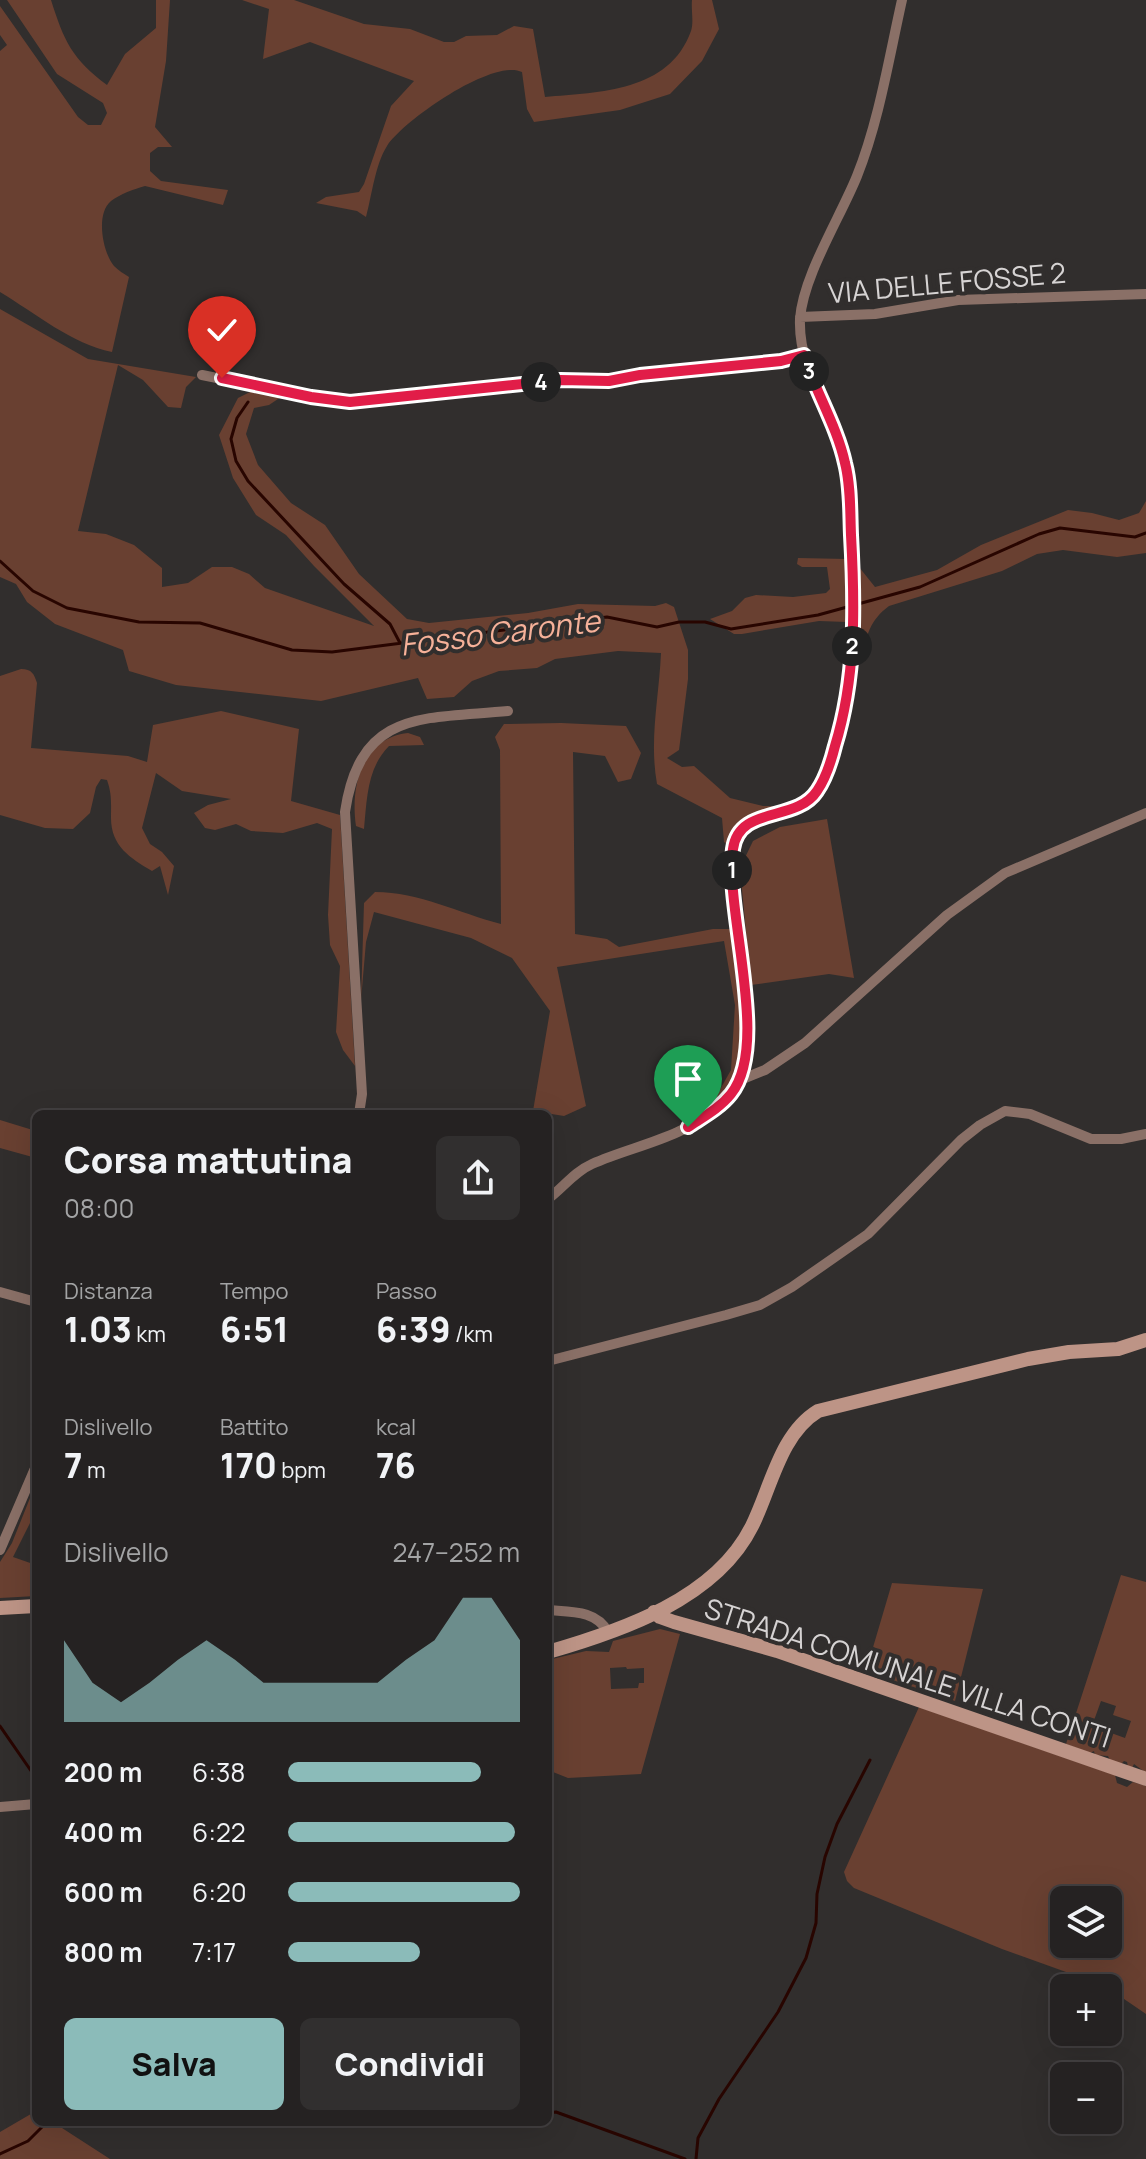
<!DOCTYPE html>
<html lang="it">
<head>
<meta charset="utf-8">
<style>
  body { margin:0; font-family:Manrope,sans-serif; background:#312f2f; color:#f1f3f6; height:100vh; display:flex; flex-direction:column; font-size:30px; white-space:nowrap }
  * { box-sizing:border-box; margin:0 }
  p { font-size:26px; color:#a3a4a5 }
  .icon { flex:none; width:44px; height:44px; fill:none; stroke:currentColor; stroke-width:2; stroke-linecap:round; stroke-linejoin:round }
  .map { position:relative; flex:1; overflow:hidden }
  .sheet { position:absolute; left:32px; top:1110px; width:520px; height:1016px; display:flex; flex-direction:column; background:#252222; border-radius:12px; box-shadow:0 8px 32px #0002,0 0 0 2px #423f40 }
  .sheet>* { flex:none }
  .fabs { position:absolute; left:1050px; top:1886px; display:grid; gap:16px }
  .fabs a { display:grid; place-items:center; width:72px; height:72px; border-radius:12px; background:#252222; box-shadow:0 8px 32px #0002,0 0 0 2px #423f40; font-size:40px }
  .pin { position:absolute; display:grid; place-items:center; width:68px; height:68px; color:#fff; margin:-82px -34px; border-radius:50% 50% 50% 0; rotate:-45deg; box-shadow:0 0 8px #0007 }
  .pin .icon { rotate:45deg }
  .km { position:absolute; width:40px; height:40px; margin:-20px; border-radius:50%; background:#222; color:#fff; font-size:22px; line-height:40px; text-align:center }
  .round { display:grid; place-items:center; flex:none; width:84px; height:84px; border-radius:12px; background:#312f2f }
  .head { display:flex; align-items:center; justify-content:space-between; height:136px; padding:0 32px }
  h1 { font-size:36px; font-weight:800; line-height:60px }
  .stats { display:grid; grid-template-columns:repeat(3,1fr); gap:12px; height:136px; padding:8px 32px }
  .stats div { display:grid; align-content:center }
  .stats b { font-size:34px; font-weight:800 }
  .stats small { font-size:22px; font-weight:400 }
  .stats p { font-size:22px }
  .chart { height:224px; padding:16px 32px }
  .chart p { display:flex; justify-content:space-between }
  .chart svg { width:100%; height:144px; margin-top:8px; fill:#8bbbb9; opacity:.7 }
  .primary-button { display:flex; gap:16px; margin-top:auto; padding:16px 32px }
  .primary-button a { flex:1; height:92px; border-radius:12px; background:#8bbbb9; color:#111; font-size:32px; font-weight:800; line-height:92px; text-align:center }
  .primary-button a+a { background:#312f2f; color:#f1f3f6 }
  ul { padding:0 32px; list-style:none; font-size:26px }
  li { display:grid; grid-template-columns:128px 96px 1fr; align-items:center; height:60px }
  li i { height:20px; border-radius:10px; background:#8bbbb9 }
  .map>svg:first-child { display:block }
  .green { fill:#694031; fill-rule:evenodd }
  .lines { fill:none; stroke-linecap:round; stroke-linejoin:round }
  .stream { stroke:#280500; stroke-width:3 }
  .street { stroke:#8a7067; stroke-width:10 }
  .secondary { stroke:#bd9486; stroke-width:14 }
  .route-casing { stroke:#fff; stroke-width:16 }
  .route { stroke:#e11d48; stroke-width:10 }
  .labels { text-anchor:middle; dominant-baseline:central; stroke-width:8; stroke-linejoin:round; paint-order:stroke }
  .street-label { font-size:28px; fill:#d6d3d3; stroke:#312e2d }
  .water-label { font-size:30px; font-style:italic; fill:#f6b199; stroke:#312e2d }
</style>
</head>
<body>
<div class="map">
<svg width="1146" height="2159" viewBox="0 0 1146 2159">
  <rect width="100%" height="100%" fill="#312e2d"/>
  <path class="green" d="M7 0H51C64 41 72 59 107 85L125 54 156 28V0H170L166 61 155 127 172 147H158L150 153V171L161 181 228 190 223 205 145 186C134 189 120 194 111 201 95 214 103 253 114 266 118 270 124 274 129 277L112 352C72 344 35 313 0 292V51L7 45 0 35V6L78 117 88 125H101L107 113 103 103 57 74Z
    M242 0H294L364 24 410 29 444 42H454L466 36 497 35 514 26 533 29 545 97C600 92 669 92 691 31 694 22 691 10 692 0H712L719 29 702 61 670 94 620 110 534 122 527 109 522 72C493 58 404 120 387 146 375 165 372 195 366 217L357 211 316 203 326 197 359 192 364 184 391 106 414 81 310 42 263 59 269 9Z
    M0 309 88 359 196 377 186 387 181 408 168 407 143 380 118 365 78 531 106 534 134 545 162 568V587L188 583 212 567H232L249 574 265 588 374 626 314 566 286 535 256 515 233 478 219 435 238 398 256 389 281 397 269 405 254 408 246 434 258 465 291 503 325 525 359 574 407 619 429 623 528 613 578 604 655 606 666 603 674 607 688 650V679L679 750 667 758 682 767 694 766 730 798 763 806H789C761 812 739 816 728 845L724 842 722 818 657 784C649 739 659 698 661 653L618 651 555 659 537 668 499 671 472 681 454 697 427 699 418 678 321 701 176 685 129 671 123 650 55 624 27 602 16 584 0 577Z
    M1146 501V553L1117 557 1063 550 1037 554 1002 571 889 606C870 620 866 636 862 658L859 653V567L875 587 937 570 981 545 1068 510 1092 513 1119 520 1139 513Z
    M798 558 847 559V622L819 621 742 634H734L710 619 732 611 745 598 756 595 793 597 826 593 830 589 827 567H802L797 564Z
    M21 669C32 669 34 674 37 683L31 748 128 756 147 762 153 725 221 711 299 729 291 801 340 815 355 1066 343 1050 336 1032 340 966 330 945 328 915 332 829 317 823 283 833 251 831 236 824 215 830 205 828 194 813 208 805 231 799 182 791 156 773 142 828 150 844 162 852 174 866 168 895 160 866 152 871C130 858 111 846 111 818 111 803 112 794 107 780L101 779 96 787 90 813 73 829 45 828 0 815V676Z
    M561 723 626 726 641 753 631 779 618 782 605 756 573 752 575 934 607 939 619 947 713 929H731C740 961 747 1053 732 1082 729 1089 720 1094 714 1100L731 1070 735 1005 724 941 557 967 586 1106 564 1116 533 1111 550 1011 512 958 471 938 374 912 366 942 361 1000 364 903 375 892C420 892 458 913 501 924L500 750 495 737 504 724Z
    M408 733 420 737 424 745 389 746C367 768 367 799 364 829L356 826C350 786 362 738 408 733Z
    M827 819 854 978 829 974 751 985 740 868 753 841 780 827Z
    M0 1120 36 1131V1158L0 1148Z
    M36 1483V1511L13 1557 36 1565V1596L0 1598V1562L12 1543Z
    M1121 1575 1146 1582V1773L1134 1764 1132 1768 1128 1767 1127 1762 1124 1761 1121 1764 1110 1760 1108 1756 1095 1755 1094 1751 1090 1753 1066 1744ZM1101 1701 1116 1706 1113 1715 1131 1721 1125 1738 1092 1726Z
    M892 1583 983 1589 955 1701 866 1671Z
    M660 1629 680 1634 641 1774 568 1778 548 1770V1660L586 1651 609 1652 613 1641ZM626 1667 627 1669 644 1668V1683H639L638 1688 611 1689 610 1668Z
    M919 1707 1115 1775 1117 1783 1127 1787 1133 1782 1146 1786V2014L1105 1986 1002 1949 854 1888 847 1881 844 1872ZM1064 1900H1108V1944H1064Z
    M36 2111V2122H65L62 2128 110 2159H0V2132Z"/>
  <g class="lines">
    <path class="stream" d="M248 402 237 418 231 439 236 461 248 481 344 584 390 624 400 643
      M0 561 33 591 67 608 139 622 200 623 292 650 332 652 607 617 657 627 679 622H705L731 629 818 615 920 587 1039 534 1060 528 1135 537 1146 533
      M0 1726 36 1778
      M548 2113 556 2112 685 2159
      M474 2122H498
      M0 2154 28 2141 47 2122
      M696 2159 698 2138 719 2099 778 2012 806 1958 816 1923 817 1894 825 1857 837 1824 870 1760"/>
    <path class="street" d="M800 317 875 314 958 300 1146 294
      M202 375 311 397 350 402 560 380 609 381 640 375 781 361 804 355
      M740 1080 765 1070 805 1043 947 915 1005 873 1146 813
      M359 1114 362 1094 345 812C360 709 424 719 508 711
      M548 1199C563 1188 574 1172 592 1164 635 1145 682 1139 718 1106 727 1099 736 1090 740 1079 756 1042 741 947 736 905 733 886 728 862 734 842 744 808 788 821 810 801 828 784 834 754 840 731 857 667 854 600 851 535 850 510 851 483 844 459 831 412 798 369 800 319 803 276 840 218 857 176 879 121 889 58 902 0
      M0 1292 36 1302
      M548 1361 726 1315 760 1305 792 1287 868 1234 961 1140 980 1125 1005 1111 1030 1114 1091 1139H1121L1146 1134
      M0 1550 36 1466
      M548 1610C571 1612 596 1610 608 1632
      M0 1807 36 1804"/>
    <path class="secondary" d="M0 1608 36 1606
      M654 1612 660 1617 674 1622 777 1651 1146 1779
      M548 1652C621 1631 716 1599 752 1526 771 1488 780 1434 818 1411L1028 1359 1069 1352 1118 1349 1146 1340"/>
  </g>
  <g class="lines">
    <defs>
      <path id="route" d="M222 378 311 397 350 402 560 380 609 381 640 375 781 361 804 355C815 391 837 426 845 463 851 486 850 512 851 535 855 607 856 678 835 746 831 762 826 778 817 791 796 823 739 805 733 849 724 910 771 1044 731 1094 720 1108 703 1117 688 1127"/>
    </defs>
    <use href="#route" class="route-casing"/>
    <use href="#route" class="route"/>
  </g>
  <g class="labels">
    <g class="street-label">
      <text transform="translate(947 282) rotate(-5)">VIA DELLE FOSSE 2</text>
      <text transform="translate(908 1672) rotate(18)">STRADA COMUNALE VILLA CONTI</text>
    </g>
    <g class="water-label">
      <text transform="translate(500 632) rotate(-7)">Fosso Caronte</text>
    </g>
  </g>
</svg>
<div class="fabs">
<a><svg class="icon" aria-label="layers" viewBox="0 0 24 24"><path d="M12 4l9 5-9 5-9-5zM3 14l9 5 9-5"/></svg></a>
<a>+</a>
<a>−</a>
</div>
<div class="pin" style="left:688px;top:1127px;background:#1e9e55"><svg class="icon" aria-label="arrive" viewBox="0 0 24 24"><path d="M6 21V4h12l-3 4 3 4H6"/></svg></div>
<div class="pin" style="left:222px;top:378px;background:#d93025"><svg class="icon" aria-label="check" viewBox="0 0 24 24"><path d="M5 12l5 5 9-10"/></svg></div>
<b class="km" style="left:732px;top:870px">1</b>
<b class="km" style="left:852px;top:646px">2</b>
<b class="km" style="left:809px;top:371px">3</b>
<b class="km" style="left:541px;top:382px">4</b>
<section class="sheet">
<div class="head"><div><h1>Corsa mattutina</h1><p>08:00</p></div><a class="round"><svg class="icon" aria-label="share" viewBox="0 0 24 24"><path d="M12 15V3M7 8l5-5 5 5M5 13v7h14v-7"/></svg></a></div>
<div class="stats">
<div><p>Distanza</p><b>1.03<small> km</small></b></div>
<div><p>Tempo</p><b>6:51</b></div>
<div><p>Passo</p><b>6:39<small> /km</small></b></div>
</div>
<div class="stats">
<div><p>Dislivello</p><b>7<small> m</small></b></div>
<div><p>Battito</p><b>170<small> bpm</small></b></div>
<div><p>kcal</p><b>76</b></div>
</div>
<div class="chart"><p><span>Dislivello</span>247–252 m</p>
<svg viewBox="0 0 160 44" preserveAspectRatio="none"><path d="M0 44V19L10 32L20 38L30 32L40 25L50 19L60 25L70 32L80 32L90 32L100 32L110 32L120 25L130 19L140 6L150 6L160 19V44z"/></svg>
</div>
<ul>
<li><b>200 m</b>6:38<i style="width:83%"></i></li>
<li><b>400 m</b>6:22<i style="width:98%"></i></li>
<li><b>600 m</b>6:20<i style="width:100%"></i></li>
<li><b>800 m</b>7:17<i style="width:57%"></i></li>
</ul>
<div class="primary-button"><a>Salva</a><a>Condividi</a></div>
</section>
</div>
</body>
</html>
